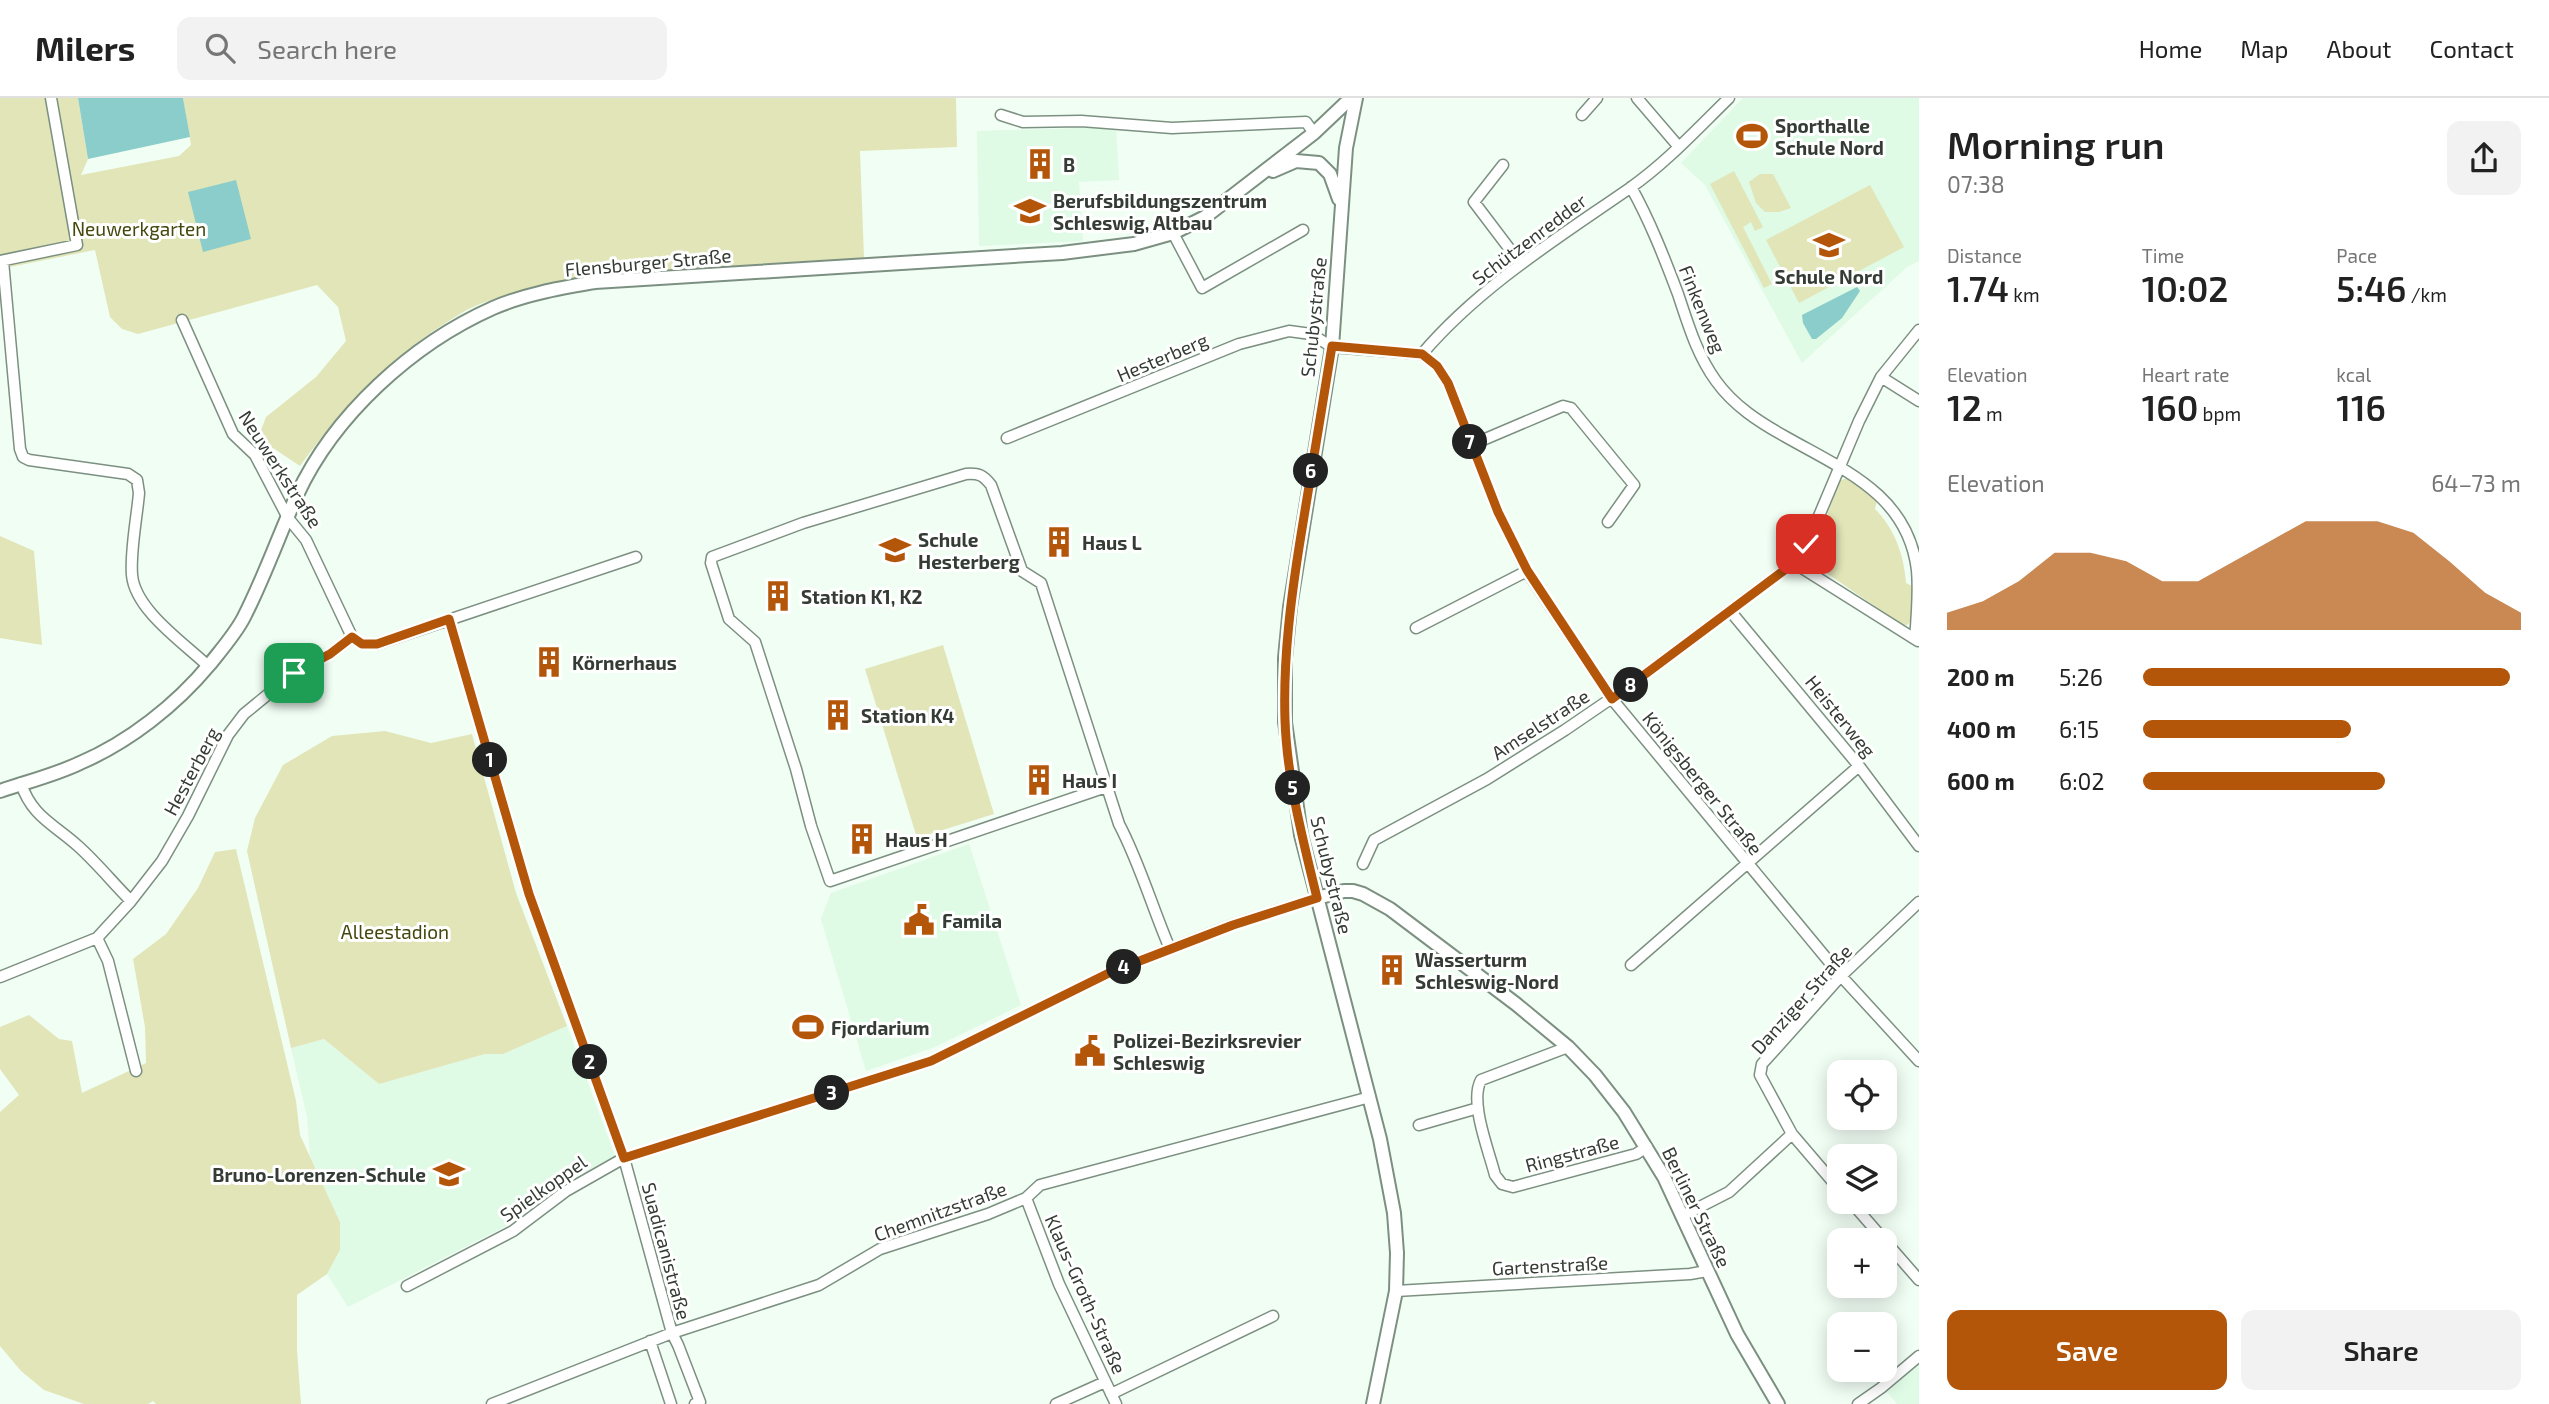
<!DOCTYPE html>
<html lang="en">
<head>
<meta charset="utf-8">
<style>
  body { margin:0; font-family:"Exo 2",sans-serif; background:#f2f2f2; color:#222; height:100vh; display:flex; flex-direction:column; font-size:26px; white-space:nowrap }
  * { box-sizing:border-box; margin:0 }
  p { font-size:23px; color:#767676 }
  .icon { flex:none; width:38px; height:38px; fill:none; stroke:currentColor; stroke-width:2; stroke-linecap:round; stroke-linejoin:round }
  .map { position:relative; flex:1; overflow:hidden }
  .drawer { display:flex; flex-direction:column; background:#fff; width:630px }
  .drawer>* { flex:none }
  .buttons { position:absolute; left:1827px; top:962px; display:grid; gap:14px }
  .buttons a { display:grid; place-items:center; width:70px; height:70px; border-radius:14px; background:#fff; box-shadow:0 4px 18px #0003; font-size:35px }
  .pin { position:absolute; display:grid; place-items:center; width:60px; height:60px; color:#fff; margin:-30px; border-radius:14px; box-shadow:0 4px 10px #0006 }
  .km { position:absolute; width:35px; height:35px; margin:-18px; border-radius:50%; background:#222; color:#fff; font-size:19px; line-height:35px; text-align:center }
  .round { display:grid; place-items:center; flex:none; width:74px; height:74px; border-radius:14px; background:#f2f2f2 }
  .head { display:flex; align-items:center; justify-content:space-between; height:119px; padding:0 28px }
  h1 { font-size:38px; font-weight:600; line-height:52px }
  .figures { display:grid; grid-template-columns:repeat(3,1fr); gap:10px; height:119px; padding:7px 28px }
  .figures div { display:grid; align-content:center }
  .figures b { font-size:35px; font-weight:600 }
  .figures small { font-size:19px; font-weight:400 }
  .figures p { font-size:19px }
  .chart { height:196px; padding:14px 28px }
  .chart p { display:flex; justify-content:space-between }
  .chart svg { width:100%; height:126px; margin-top:7px; fill:#b45609; opacity:.7 }
  .primary-button { display:flex; gap:14px; margin-top:auto; padding:14px 28px }
  .primary-button a { flex:1; height:80px; border-radius:14px; background:#b45609; color:#fff; font-size:28px; font-weight:600; line-height:80px; text-align:center }
  .primary-button a+a { background:#f2f2f2; color:#222 }
  ul { padding:0 28px; list-style:none; font-size:23px }
  li { display:grid; grid-template-columns:112px 84px 1fr; align-items:center; height:52px }
  li i { height:18px; border-radius:9px; background:#b45609 }
  header { display:flex; align-items:center; gap:42px; box-sizing:border-box; height:98px; padding:0 35px; background:#fff; border-bottom:2px solid #e0e0e0 }
  header strong { font-size:33px }
  nav { display:flex; gap:38px; margin-inline-start:auto; font-size:24px }
  .search { width:490px; height:63px; background:#f2f2f2; display:flex; align-items:center; gap:18px; box-sizing:border-box; padding:0 24px; border-radius:14px; color:#767676; font-size:26px }
  main { display:flex; flex:1; min-height:0 }
  .map>svg:first-child { display:block }
  .built { fill:#dffae5 }
  .green { fill:#e1e5b8 }
  .water { fill:#8bcdca }
  .lines { fill:none; stroke-linecap:round; stroke-linejoin:round }
  .minor-casing { stroke:#7c9081; stroke-width:13 }
  .tertiary-casing { stroke:#7c9081; stroke-width:16 }
  .minor { stroke:#fff; stroke-width:10 }
  .tertiary { stroke:#fff; stroke-width:12 }
  .route-casing { stroke:#fff; stroke-width:14 }
  .route { stroke:#b45609; stroke-width:9 }
  .labels { text-anchor:middle; dominant-baseline:central; stroke-width:6; stroke-linejoin:round; paint-order:stroke }
  .poi-label { font-size:19px; font-weight:bold; fill:#343c35; stroke:#fff; text-anchor:start }
  .park-label { font-size:19px; fill:#45470c; stroke:#fff }
  .street-label { font-size:19px; fill:#343c35; stroke:#fff }
</style>
</head>
<body>
<header>
<strong>Milers</strong>
<div class="search"><svg class="icon" aria-label="search" viewBox="0 0 24 24"><circle cx="10" cy="10" r="6"/><path d="M15 15l6 6"/></svg>Search here</div>
<nav><a>Home</a><a>Map</a><a>About</a><a>Contact</a></nav>
</header>
<main>
<div class="map">
<svg width="1919" height="1306" viewBox="0 0 1919 1306">
  <rect width="100%" height="100%" fill="#f1fef4"/>
  <path class="built" d="M1743 0H1919V163L1907 169 1802 265 1705 87 1681 65Z
    M1116 29 1119 82 1079 84 1083 143 979 148 977 33Z
    M969 746 1021 907 935 949 866 973 821 821 831 795Z
    M567 928 615 1058 548 1093 506 1128 348 1209 327 1176 340 1152V1124L310 1058 307 1019 291 950 324 941 379 986 485 956H503Z
    M1919 1266V1306H1897L1887 1294Z"/>
  <path class="green" d="M0 0H78L88 61 81 77 179 58 191 47 183 0H956L957 49 860 53 864 160C806 163 747 167 689 171 630 174 572 179 515 195 499 199 480 205 465 213 393 255 349 302 300 368L258 340 266 319 316 279 346 243 338 209 317 187 138 236 122 231 110 219 95 152 0 171Z
    M1734 73 1763 129 1755 133 1751 124 1743 129 1772 186 1764 190 1710 86Z
    M1760 76H1773L1791 110 1779 114H1765L1756 105 1749 84Z
    M1870 87 1904 149 1799 205 1766 142Z
    M1847 380 1858 385 1877 402 1875 411C1895 431 1904 457 1906 485L1914 489C1914 501 1917 519 1907 527H1902L1815 467 1814 455 1839 383Z
    M0 438 34 453 42 547 0 540Z
    M943 547 994 716 917 740 865 571Z
    M385 633 431 645 472 636 516 795 567 928 503 956H485L379 986 324 941 291 950 247 753 255 720 283 667 332 638Z
    M236 751 296 1003 300 1037 340 1124V1152L327 1176 297 1197V1252L301 1306H156L153 1303 148 1306H84L44 1292 21 1273 0 1248V1014L19 997 0 971V929L29 917 59 941 72 943 82 995 146 965 145 929 133 861 166 836 198 790 215 754Z"/>
  <path class="water" d="M78 0H183L190 39 88 61Z
    M236 82 251 141 203 154 188 94Z
    M1857 189 1860 193 1842 220 1816 241H1812L1803 225 1802 217Z"/>
  <g class="lines">
    <defs>
      <path id="minor" d="M1637 0 1679 49
        M1001 17 1023 24 1081 23 1172 30 1306 24 1314 35
        M1582 17 1597 0
        M1503 67 1474 104 1521 166
        M1631 89C1650 123 1664 159 1678 196 1688 226 1697 257 1716 283 1734 308 1759 324 1786 339 1844 372 1908 397 1917 472 1919 494 1917 518 1915 541
        M1173 135 1202 190 1303 132
        M0 163 77 147 51 0
        M3 163 20 351 23 359 29 362 128 376 137 382 139 395C137 419 130 453 132 477 135 512 184 545 208 568
        M182 222 233 336 255 357 288 420 306 442 352 539 362 546H377L636 459
        M1422 256 1437 268 1448 285 1498 414 1527 473 1612 601 1841 878 1919 963
        M1422 256C1480 188 1558 140 1630 90 1667 64 1697 31 1729 0
        M1881 279 1919 303
        M1007 340 1239 246 1289 233 1311 236 1332 249 1422 256
        M1471 347 1563 308 1571 310 1634 387 1608 424
        M1794 465 1918 543
        M1731 514 1859 668 1919 748
        M449 521 529 796 624 1060 672 1235 678 1247 700 1304 695 1306
        M1416 530 1527 473
        M21 685C31 718 55 727 78 748 97 765 113 785 131 803
        M1106 689 830 783 811 728 796 671 755 544 729 521 711 465 712 459 803 425 966 376C979 375 983 377 991 387L1022 473 1041 485 1119 726C1140 766 1152 809 1170 851
        M1363 766 1374 742 1487 681 1565 632 1628 589 1794 465 1816 425 1859 323 1881 279 1919 232
        M97 840 108 863 136 973
        M1631 867 1859 668
        M0 879 97 840 131 803 162 763 188 718 228 637 244 616 294 575 330 556 352 539
        M1568 949 1481 982C1469 1004 1489 1053 1495 1077L1502 1086 1513 1089 1636 1056 1647 1049
        M1419 1027 1478 1010
        M1839 1091 1792 1036 1760 977 1762 966 1841 878 1919 804
        M1026 1100 1059 1186 1116 1306
        M1851 1104 1885 1143
        M1682 1118 1729 1094 1792 1036
        M1885 1143 1919 1182
        M407 1188 513 1133 566 1093 624 1060 931 963 1111 874 1232 827 1317 800
        M1396 1193 1690 1176 1707 1173
        M650 1243 671 1306
        M1111 1296 1273 1218
        M492 1306 672 1235 819 1187 880 1151 988 1116 1026 1100 1040 1087 1370 999
        M1056 1306 1105 1284
        M1858 1306 1881 1290 1919 1258"/>
      <path id="tertiary" d="M1356 0 1346 50 1332 249 1290 509 1285 560V624L1301 737 1380 1041 1394 1115 1397 1155 1396 1193 1373 1306
        M1273 73 1296 63 1319 65 1330 76 1339 101
        M0 693C26 684 55 677 80 665 129 644 176 607 210 566 221 552 236 535 244 519 264 480 279 437 297 397 334 317 412 246 493 210 525 196 561 190 595 184L1062 155 1134 146 1173 135 1205 119 1314 35 1351 0
        M1317 800 1344 793H1353L1363 796 1390 811 1516 906 1568 949 1595 977 1624 1014 1664 1079 1737 1236 1778 1306"/>
    </defs>
    <use href="#minor" class="minor-casing"/>
    <use href="#tertiary" class="tertiary-casing"/>
    <use href="#minor" class="minor"/>
    <use href="#tertiary" class="tertiary"/>
  </g>
  <g class="lines">
    <defs>
      <path id="route" d="M294 575 330 556 352 539 362 546H377L449 521 529 796 624 1060 931 963 1111 874 1233 827 1317 800C1303 742 1287 682 1285 622 1283 560 1291 499 1301 437 1311 374 1322 311 1332 248L1422 256 1437 268 1448 285 1498 414 1527 472 1612 601 1794 465 1806 446"/>
    </defs>
    <use href="#route" class="route-casing"/>
    <use href="#route" class="route"/>
  </g>
  <defs>
    <symbol id="stadium-bare" viewBox="-9 -9 18 18"><path d="M0-5a6.5 5 0 1 0 0 10a6.5 5 0 1 0 0-10ZM-3.5-1.8h7v3.6h-7Z" fill="#b45609" stroke="#fff" stroke-width="2.5" paint-order="stroke"/></symbol>
    <symbol id="building-bare" viewBox="-9 -9 18 18"><path d="M-4-6H4V6H1V3H-1V6H-4ZM-2.5-4.3h1.7v1.8h-1.7ZM.8-4.3h1.7v1.8H.8ZM-2.5-1h1.7V.8h-1.7ZM.8-1h1.7V.8H.8Z" fill="#b45609" stroke="#fff" stroke-width="2.5" paint-order="stroke"/></symbol>
    <symbol id="school-bare" viewBox="-9 -9 18 18"><path d="M0-5L7-2L0 1L-7-2ZM-4 1L0 2.5L4 1V4Q0 6-4 4Z" fill="#b45609" stroke="#fff" stroke-width="2.5" paint-order="stroke"/></symbol>
    <symbol id="civic-bare" viewBox="-9 -9 18 18"><path d="M-.6-6.5H3V-4.5H.6V-3L4-1V1h2V6H-6V1h2V-1L-.6-3ZM-1.2 2.5V6h2.4V2.5Z" fill="#b45609" stroke="#fff" stroke-width="2.5" paint-order="stroke"/></symbol>
  </defs>
  <g fill-rule="evenodd">
    <use href="#stadium-bare" x="1730" y="16" width="44" height="44"/>
    <use href="#building-bare" x="1018" y="44" width="44" height="44"/>
    <use href="#school-bare" x="1008" y="91" width="44" height="44"/>
    <use href="#school-bare" x="1807" y="125" width="44" height="44"/>
    <use href="#building-bare" x="1037" y="422" width="44" height="44"/>
    <use href="#school-bare" x="873" y="430" width="44" height="44"/>
    <use href="#building-bare" x="756" y="476" width="44" height="44"/>
    <use href="#building-bare" x="527" y="542" width="44" height="44"/>
    <use href="#building-bare" x="816" y="595" width="44" height="44"/>
    <use href="#building-bare" x="1017" y="660" width="44" height="44"/>
    <use href="#building-bare" x="840" y="719" width="44" height="44"/>
    <use href="#civic-bare" x="897" y="800" width="44" height="44"/>
    <use href="#building-bare" x="1370" y="850" width="44" height="44"/>
    <use href="#stadium-bare" x="786" y="907" width="44" height="44"/>
    <use href="#civic-bare" x="1068" y="931" width="44" height="44"/>
    <use href="#school-bare" x="427" y="1054" width="44" height="44"/>
  </g>
  <g class="labels">
    <g class="poi-label">
      <text x="1775" y="27">Sporthalle<tspan x="1775" dy="22">Schule Nord</tspan></text>
      <text x="1063" y="66">B</text>
      <text x="1053" y="102">Berufsbildungszentrum<tspan x="1053" dy="22">Schleswig, Altbau</tspan></text>
      <text x="1829" y="178" text-anchor="middle">Schule Nord</text>
      <text x="918" y="441">Schule<tspan x="918" dy="22">Hesterberg</tspan></text>
      <text x="1082" y="444">Haus L</text>
      <text x="801" y="498">Station K1, K2</text>
      <text x="572" y="564">Körnerhaus</text>
      <text x="861" y="617">Station K4</text>
      <text x="1062" y="682">Haus I</text>
      <text x="885" y="741">Haus H</text>
      <text x="942" y="822">Famila</text>
      <text x="1415" y="861">Wasserturm<tspan x="1415" dy="22">Schleswig-Nord</tspan></text>
      <text x="831" y="929">Fjordarium</text>
      <text x="1113" y="942">Polizei-Bezirksrevier<tspan x="1113" dy="22">Schleswig</tspan></text>
      <text x="426" y="1076" text-anchor="end">Bruno-Lorenzen-Schule</text>
    </g>
    <g class="park-label">
      <text x="139" y="130">Neuwerkgarten</text>
      <text x="395" y="833">Alleestadion</text>
    </g>
    <g class="street-label">
      <text transform="translate(1529 141) rotate(-37)">Schützenredder</text>
      <text transform="translate(648 164) rotate(-5)">Flensburger Straße</text>
      <text transform="translate(1703 211) rotate(68)">Finkenweg</text>
      <text transform="translate(1313 219) rotate(-84)">Schubystraße</text>
      <text transform="translate(1162 259) rotate(-23)">Hesterberg</text>
      <text transform="translate(281 371) rotate(57)">Neuwerkstraße</text>
      <text transform="translate(1841 618) rotate(51)">Heisterweg</text>
      <text transform="translate(1540 626) rotate(-33)">Amselstraße</text>
      <text transform="translate(191 673) rotate(-62)">Hesterberg</text>
      <text transform="translate(1703 685) rotate(51)">Königsberger Straße</text>
      <text transform="translate(1332 777) rotate(76)">Schubystraße</text>
      <text transform="translate(1801 901) rotate(-48)">Danziger Straße</text>
      <text transform="translate(1572 1055) rotate(-15)">Ringstraße</text>
      <text transform="translate(543 1090) rotate(-35)">Spielkoppel</text>
      <text transform="translate(1697 1109) rotate(64)">Berliner Straße</text>
      <text transform="translate(940 1113) rotate(-20)">Chemnitzstraße</text>
      <text transform="translate(667 1153) rotate(75)">Suadicanistraße</text>
      <text transform="translate(1550 1167) rotate(-3)">Gartenstraße</text>
      <text transform="translate(1086 1196) rotate(66)">Klaus-Groth-Straße</text>
    </g>
  </g>
</svg>
<div class="buttons">
<a><svg class="icon" aria-label="locate" viewBox="0 0 24 24"><circle cx="12" cy="12" r="6"/><path d="M12 2v4M12 18v4M2 12h4M18 12h4"/></svg></a>
<a><svg class="icon" aria-label="layers" viewBox="0 0 24 24"><path d="M12 4l9 5-9 5-9-5zM3 14l9 5 9-5"/></svg></a>
<a>+</a>
<a>−</a>
</div>
<div class="pin" style="left:294px;top:575px;background:#1e9e55"><svg class="icon" aria-label="arrive" viewBox="0 0 24 24"><path d="M6 21V4h12l-3 4 3 4H6"/></svg></div>
<div class="pin" style="left:1806px;top:446px;background:#d93025"><svg class="icon" aria-label="check" viewBox="0 0 24 24"><path d="M5 12l5 5 9-10"/></svg></div>
<b class="km" style="left:490px;top:662px">1</b>
<b class="km" style="left:590px;top:964px">2</b>
<b class="km" style="left:832px;top:995px">3</b>
<b class="km" style="left:1124px;top:869px">4</b>
<b class="km" style="left:1293px;top:690px">5</b>
<b class="km" style="left:1311px;top:373px">6</b>
<b class="km" style="left:1470px;top:344px">7</b>
<b class="km" style="left:1631px;top:587px">8</b>
</div>
<section class="drawer">
<div class="head"><div><h1>Morning run</h1><p>07:38</p></div><a class="round"><svg class="icon" aria-label="share" viewBox="0 0 24 24"><path d="M12 15V3M7 8l5-5 5 5M5 13v7h14v-7"/></svg></a></div>
<div class="figures">
<div><p>Distance</p><b>1.74<small> km</small></b></div>
<div><p>Time</p><b>10:02</b></div>
<div><p>Pace</p><b>5:46<small> /km</small></b></div>
</div>
<div class="figures">
<div><p>Elevation</p><b>12<small> m</small></b></div>
<div><p>Heart rate</p><b>160<small> bpm</small></b></div>
<div><p>kcal</p><b>116</b></div>
</div>
<div class="chart"><p><span>Elevation</span>64–73 m</p>
<svg viewBox="0 0 160 44" preserveAspectRatio="none"><path d="M0 44V38L10 34L20 27L30 17L40 17L50 20L60 27L70 27L80 20L90 13L100 6L110 6L120 6L130 10L140 20L150 31L160 38V44z"/></svg>
</div>
<ul>
<li><b>200 m</b>5:26<i style="width:97%"></i></li>
<li><b>400 m</b>6:15<i style="width:55%"></i></li>
<li><b>600 m</b>6:02<i style="width:64%"></i></li>
</ul>
<div class="primary-button"><a>Save</a><a>Share</a></div>
</section>
</main>
</body>
</html>
